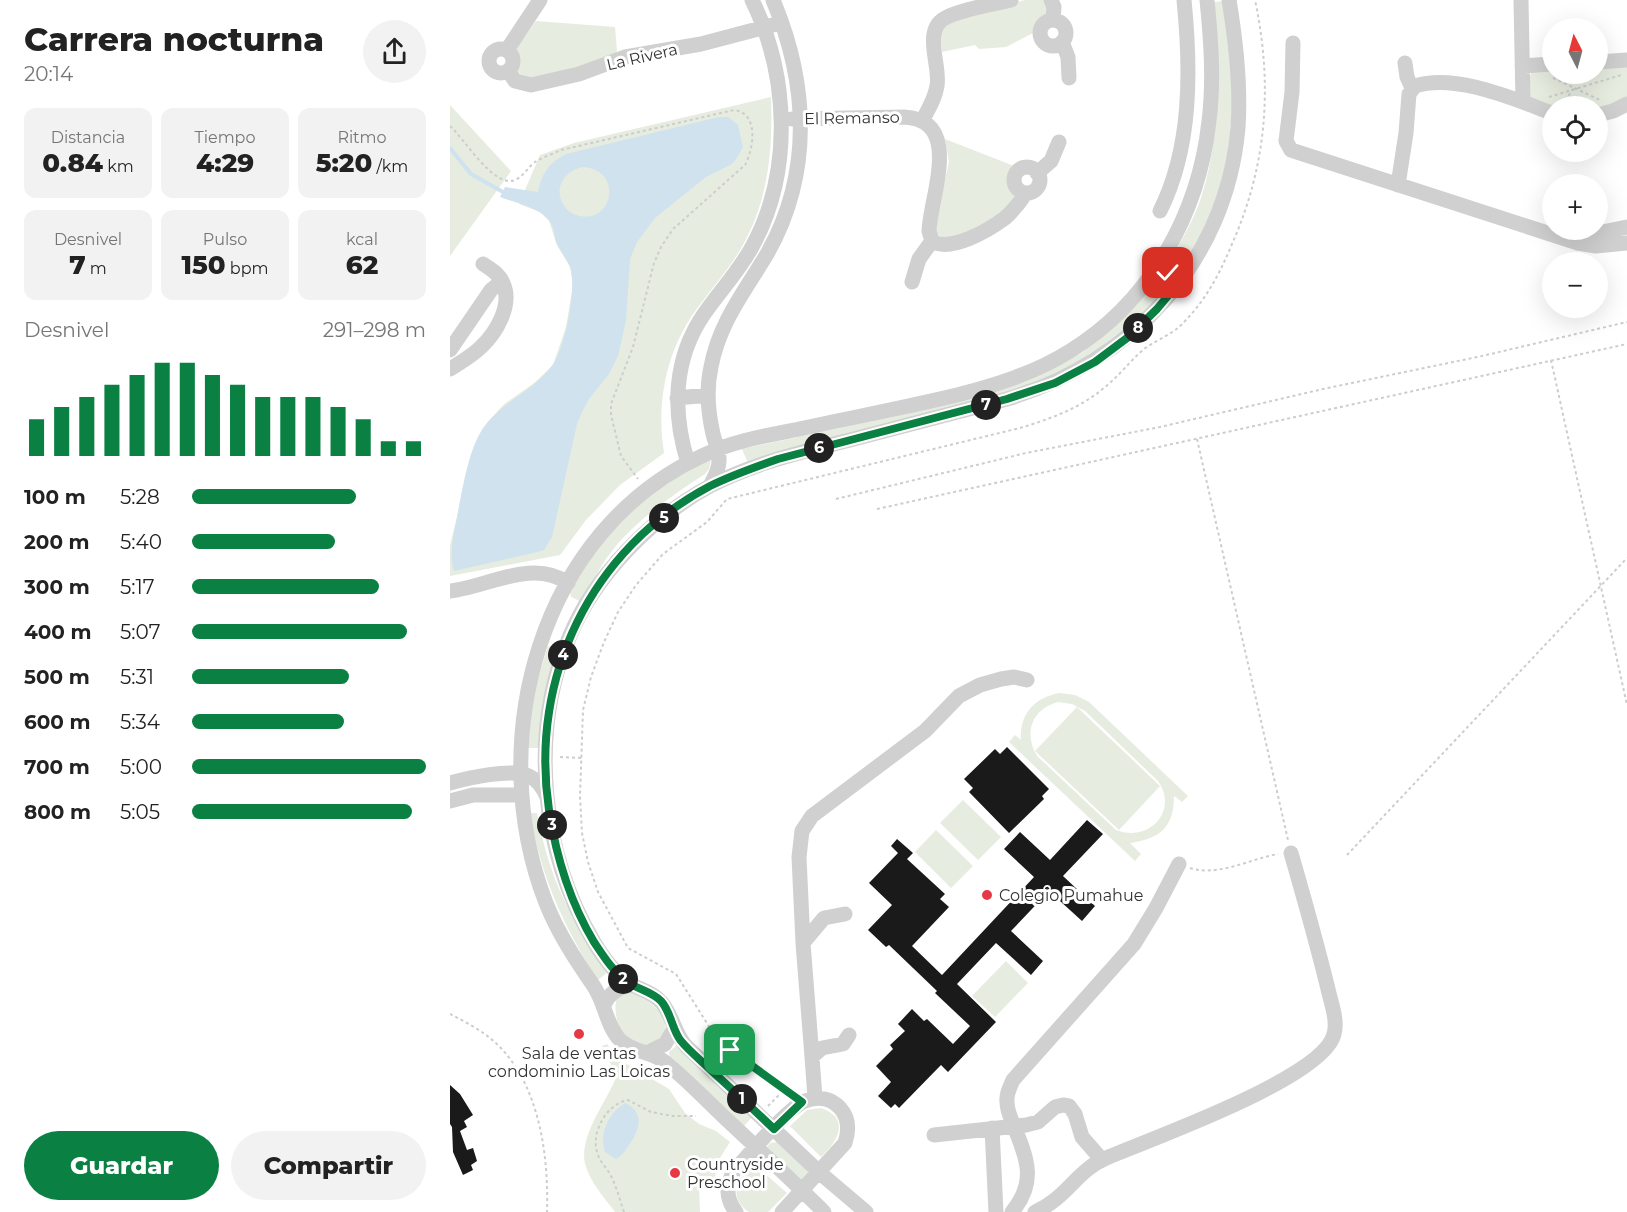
<!DOCTYPE html>
<html lang="es">
<head>
<meta charset="utf-8">
<style>
  body { margin:0; font-family:Montserrat,sans-serif; background:#f2f2f2; color:#222; height:100vh; display:flex; flex-direction:column; font-size:22px; white-space:nowrap }
  * { box-sizing:border-box; margin:0 }
  p { font-size:20px; color:#767676 }
  .icon { flex:none; width:33px; height:33px; fill:none; stroke:currentColor; stroke-width:2; stroke-linecap:round; stroke-linejoin:round }
  .map { position:relative; flex:1; overflow:hidden }
  .side { display:flex; flex-direction:column; background:#fff; width:450px }
  .side>* { flex:none }
  .needle { width:39px; rotate:354deg }
  .fabs { position:absolute; left:1092px; top:18px; display:grid; gap:12px }
  .fabs a { display:grid; place-items:center; width:66px; height:66px; border-radius:50%; background:#fff; box-shadow:0 6px 24px #0002; font-size:30px }
  .pin { position:absolute; display:grid; place-items:center; width:51px; height:51px; color:#fff; margin:-26px; border-radius:12px; box-shadow:0 3px 9px #0006 }
  .km { position:absolute; width:30px; height:30px; margin:-15px; border-radius:50%; background:#222; color:#fff; font-size:16px; line-height:30px; text-align:center }
  .round { display:grid; place-items:center; flex:none; width:63px; height:63px; border-radius:32px; background:#f2f2f2 }
  .summary { display:flex; align-items:center; justify-content:space-between; height:102px; padding:0 24px }
  h1 { font-size:33px; font-weight:800; line-height:45px }
  .stats { display:grid; grid-template-columns:repeat(3,1fr); gap:9px; height:102px; padding:6px 24px }
  .stats div { display:grid; align-content:center; border-radius:12px; background:#f2f2f2; text-align:center }
  .stats b { font-size:26px; font-weight:800 }
  .stats small { font-size:16px; font-weight:400 }
  .stats p { font-size:16px }
  .chart { height:168px; padding:12px 24px }
  .chart p { display:flex; justify-content:space-between }
  .chart svg { width:100%; height:108px; margin-top:6px; stroke:#0b8043; stroke-width:6 }
  .action { display:flex; gap:12px; margin-top:auto; padding:12px 24px }
  .action a { flex:1; height:69px; border-radius:36px; background:#0b8043; color:#fff; font-size:24px; font-weight:800; line-height:69px; text-align:center }
  .action a+a { background:#f2f2f2; color:#222 }
  ul { padding:0 24px; list-style:none; font-size:20px }
  li { display:grid; grid-template-columns:96px 72px 1fr; align-items:center; height:45px }
  li i { height:15px; border-radius:8px; background:#0b8043 }
  main { display:flex; flex:1; min-height:0 }
  .map>svg:first-child { display:block }
  .green { fill:#e6ecdf; fill-rule:evenodd }
  .water { fill:#cfe2ee; fill-rule:evenodd }
  .lines { fill:none; stroke-linecap:round; stroke-linejoin:round }
  .stream { stroke:#cfe2ee; stroke-width:4 }
  .building { fill:#1a1a1a }
  .path { stroke:#cdcdcd; stroke-width:2; stroke-dasharray:3 3; stroke-linecap:butt }
  .minor { stroke:#d0d0d0; stroke-width:15 }
  .route-casing { stroke:#fff; stroke-width:12 }
  .route { stroke:#0b8043; stroke-width:8 }
  .poi-dot { fill:#e63946; stroke:#fff; stroke-width:2 }
  .labels { text-anchor:middle; dominant-baseline:central; stroke-width:6; stroke-linejoin:round; paint-order:stroke }
  .street-label { font-size:16px; fill:#333; stroke:#fff }
  .poi-label { font-size:16px; fill:#333; stroke:#fff; text-anchor:start }
</style>
</head>
<body>
<main>
<section class="side">
<div class="summary"><div><h1>Carrera nocturna</h1><p>20:14</p></div><a class="round"><svg class="icon" aria-label="share" viewBox="0 0 24 24"><path d="M12 15V3M7 8l5-5 5 5M5 13v7h14v-7"/></svg></a></div>
<div class="stats">
<div><p>Distancia</p><b>0.84<small> km</small></b></div>
<div><p>Tiempo</p><b>4:29</b></div>
<div><p>Ritmo</p><b>5:20<small> /km</small></b></div>
</div>
<div class="stats">
<div><p>Desnivel</p><b>7<small> m</small></b></div>
<div><p>Pulso</p><b>150<small> bpm</small></b></div>
<div><p>kcal</p><b>62</b></div>
</div>
<div class="chart"><p><span>Desnivel</span>291–298 m</p>
<svg viewBox="0 0 160 44" preserveAspectRatio="none"><path d="M5 44V29M15 44V24M25 44V20M35 44V15M45 44V11M55 44V6M65 44V6M75 44V11M85 44V15M95 44V20M105 44V20M115 44V20M125 44V24M135 44V29M145 44V38M155 44V38"/></svg>
</div>
<ul>
<li><b>100 m</b>5:28<i style="width:70%"></i></li>
<li><b>200 m</b>5:40<i style="width:61%"></i></li>
<li><b>300 m</b>5:17<i style="width:80%"></i></li>
<li><b>400 m</b>5:07<i style="width:92%"></i></li>
<li><b>500 m</b>5:31<i style="width:67%"></i></li>
<li><b>600 m</b>5:34<i style="width:65%"></i></li>
<li><b>700 m</b>5:00<i style="width:100%"></i></li>
<li><b>800 m</b>5:05<i style="width:94%"></i></li>
</ul>
<div class="action"><a>Guardar</a><a>Compartir</a></div>
</section>
<div class="map">
<svg width="1177" height="1212" viewBox="0 0 1177 1212">
  <rect width="100%" height="100%" fill="#fff"/>
  <path class="green" d="M575 0H597L598 15 587 25 585 32 556 47 529 49 525 45 492 52 490 32 504 19Z
    M773 1C776 26 780 51 781 75 786 142 770 220 726 272H722L716 267C729 245 743 222 751 198 772 133 767 69 764 2Z
    M86 21 165 27 167 51 164 56 91 79 75 78 67 73V47Z
    M1177 64V99L1148 110V106H1102L1080 98 1078 78 1083 71 1102 69V74H1148V66Z
    M321 97C323 143 319 194 298 235 285 263 264 285 246 310 216 351 206 403 214 453L170 485 136 520 110 555 0 576V545L24 447 33 428 53 405 84 383 103 365 116 327 123 285 120 267 107 245 99 221 90 212 69 204 90 155 124 143Z
    M0 105 61 171 0 256Z
    M495 139 564 166 560 183 566 198 550 216 514 234 498 239 487 235 485 225 499 162Z
    M705 281H713L717 285V289L696 312 635 359 574 387 297 461 292 449 456 414 603 368 633 352 653 336Z
    M261 460 259 469 255 474C220 497 184 521 158 556 149 568 143 583 135 596L130 601 121 597 120 592C129 578 137 561 147 548 173 516 222 472 261 460Z
    M98 646 107 648V652L89 748H76L81 701Z
    M610 693 625 695 639 702 738 796 732 802 724 796C724 827 710 839 680 843L691 854 685 861 559 742 565 735 571 740C569 714 585 697 610 693ZM608 702 622 704 635 711 708 781C729 811 699 843 666 830L587 756C573 733 582 709 608 702Z
    M627 707 710 786 669 830 585 751Z
    M513 800 551 837 528 860 490 823Z
    M80 813H87C100 881 119 916 158 972L148 980C114 928 90 874 80 813Z
    M486 830 523 866 501 888 465 852Z
    M556 961 578 983 545 1017 522 996Z
    M181 992C199 1001 222 1014 214 1037 209 1040 202 1045 196 1045 173 1046 161 1016 167 998Z
    M157 1044 168 1059 219 1089 235 1113 249 1124 266 1131 280 1142 268 1161 263 1188 251 1189 249 1185 250 1212H165C154 1197 140 1182 135 1164 129 1136 155 1104 165 1080L167 1073 152 1051V1046Z
    M226 1046 302 1117 294 1126 220 1058 219 1052Z
    M371 1108C401 1118 388 1142 371 1157L340 1126 357 1110Z
    M327 1142 359 1173 352 1180 317 1147 320 1143Z
    M304 1164 337 1193 318 1212H299C276 1196 289 1179 304 1164Z"/>
  <path class="water" d="M269 117H278L288 125 293 147 286 159 282 164 256 177 205 218 187 242 180 259 176 320 168 356 159 374 139 399 131 414 127 424 102 537 94 550 87 552 4 571C0 561 2 540 5 528 11 499 17 450 34 427 52 402 83 391 101 367 115 350 126 291 121 270 119 260 110 252 106 242 104 235 104 226 99 220 88 207 65 203 50 197L55 187 88 192C92 173 99 163 116 154ZM133 167C174 170 163 224 129 216 121 214 115 209 112 202 104 185 117 170 133 167Z
    M175 1103C195 1112 190 1130 179 1145 175 1151 172 1156 166 1159L155 1152C149 1134 158 1113 175 1103Z"/>
  <g class="lines">
    <path class="stream" d="M0 148 21 174 53 192"/>
  </g>
  <path class="building" d="M557 747 599 789 592 796 594 799 559 833 519 792 523 788 514 779 545 749 550 754Z
    M637 820 653 834 613 876 645 906 632 921 599 891 561 931 593 961 581 975 546 943 507 984 546 1022 498 1072 491 1065 449 1108 445 1104 441 1108 428 1096 441 1082 426 1066 443 1049 440 1045 455 1031 448 1024 462 1009 474 1021 477 1019 503 1044 520 1026 485 993 487 991 439 945 436 947 418 930 442 905 419 883 448 853 441 846 447 839 463 853 457 859 495 894 490 899 499 907 462 946 492 975 584 877 554 849 570 832 600 860Z
    M0 1085 10 1094 23 1115 14 1121 17 1127 10 1131 17 1150 23 1148 27 1161 21 1165 23 1170 13 1175 3 1152 2 1127 0 1124Z"/>
  <g class="lines">
    <path class="path" d="M1103 78 1150 100
      M1099 97 1171 75
      M1112 106 1123 89
      M0 126C14 138 44 189 65 180 74 176 78 167 85 162 93 157 103 154 111 150L284 110C309 113 304 148 295 165L223 229 211 247 204 263 183 347 161 404V415L171 456 188 479
      M1101 360 1177 705
      M747 439 838 840
      M386 499 576 453 710 427 873 389 1032 356 1177 322
      M427 509 1177 344
      M110 757 131 758
      M897 855 1177 558
      M740 868C768 877 800 859 828 854
      M0 1014C12 1020 25 1027 36 1035 88 1073 99 1152 97 1212
      M343 1095 280 1050 265 1036 226 974 178 948 148 892 138 862 132 833 130 796 133 710 141 677 154 642 168 612 186 585 213 554 257 522 277 499 570 428C600 419 631 408 655 387 669 376 680 361 694 349 708 339 724 334 735 321 757 298 770 273 782 244 817 165 823 85 805 0
      M318 1106 335 1089
      M174 1212C170 1200 167 1188 161 1176 157 1168 149 1161 147 1152 141 1131 157 1104 178 1100L201 1112 223 1116H246"/>
    <path class="minor" d="M601 0 604 7 603 20
      M1071 0 1073 102
      M590 33a13 13 0 1 1 26 0a13 13 0 1 1-26 0Z
      M612 42 618 57 619 78
      M843 43 842 92 836 141 841 150 1128 243 1146 246 1177 243
      M39 61a12 12 0 1 1 24 0a12 12 0 1 1-24 0Z
      M57 50 90 0
      M1148 62 1177 60
      M955 63 957 77 962 88
      M1072 66 1102 64
      M58 71 65 81 81 85 129 74 175 57 251 44 323 25
      M1148 115 1163 111 1177 104
      M342 119 454 117C514 120 480 197 479 231L482 241C500 253 539 230 555 218 563 211 570 202 576 193
      M472 121C478 110 485 99 487 86 491 65 471 29 497 17 516 8 540 5 561 0
      M564 180a13 13 0 1 1 26 0a13 13 0 1 1-26 0Z
      M587 173 601 161 609 142
      M948 185 956 133 959 94 965 86C1005 73 1064 99 1102 113
      M710 211C742 147 741 70 734 0
      M1118 236 1147 233 1177 227
      M462 282 469 259 482 241
      M0 350 41 290 52 281
      M0 369C11 362 22 356 31 347 46 333 63 305 53 283 49 274 41 269 33 264
      M227 398 258 395
      M238 463C222 412 223 359 254 314 270 291 289 271 302 247 343 172 339 76 302 0
      M260 486C264 478 269 470 269 461 270 452 265 443 263 434 258 412 256 389 261 367 269 323 295 291 317 254 363 173 358 83 323 0
      M0 591C37 587 83 558 118 583
      M0 783C18 778 61 768 79 776 88 780 93 788 97 797
      M0 801 23 795H72
      M353 943 349 857 352 831 362 816 475 731 509 696 530 685 551 679 564 677 577 680
      M154 1005C160 992 169 987 183 985
      M197 1053 215 1044 224 1029
      M362 1057 353 943 374 918 395 914
      M365 1098 362 1057 372 1048 393 1044 399 1035
      M542 1128 546 1212
      M484 1135 576 1125 588 1122 605 1107 613 1105 619 1106 625 1114 632 1137 652 1160
      M286 1212C276 1199 275 1184 285 1170 300 1153 337 1109 355 1101 368 1096 381 1098 390 1108 399 1118 399 1131 395 1143L332 1212
      M374 1212C341 1179 307 1148 273 1116 254 1098 236 1079 216 1063 202 1051 183 1053 170 1040 156 1025 155 1002 143 985 125 959 108 933 96 903 33 741 89 530 254 455 286 440 320 435 354 428 405 417 457 407 507 395 546 385 585 373 620 351 700 302 749 214 759 121 764 81 761 40 757 0
      M416 1212 370 1173 236 1046C224 1033 223 1016 212 1003 203 992 190 990 179 983 164 973 153 957 144 942 91 853 79 734 119 638 144 576 201 518 260 486 304 463 352 452 400 440 452 426 505 413 557 399 683 362 776 261 788 128 791 85 786 42 779 0
      M562 1212C586 1183 578 1160 565 1129 562 1120 557 1112 557 1102 556 1094 560 1087 563 1080L684 944 706 908 729 864
      M585 1212C617 1198 626 1171 656 1158 700 1139 874 1078 884 1034 888 1020 881 1003 878 989 867 944 854 898 841 853"/>
  </g>
  <g class="lines">
    <defs>
      <path id="route" d="M280 1050 352 1102 324 1129C304 1110 284 1091 264 1073 253 1062 241 1053 231 1041 222 1030 221 1012 211 1001 202 992 190 990 179 983 164 973 154 957 144 942 120 902 106 856 99 810 79 677 141 549 260 486 282 475 305 467 328 459L557 399 605 383 645 362 677 338 707 309 727 285 723 277 718 273"/>
    </defs>
    <use href="#route" class="route-casing"/>
    <use href="#route" class="route"/>
  </g>
  <g class="poi-dot">
    <circle cx="537" cy="895" r="6"/>
    <circle cx="129" cy="1034" r="6"/>
    <circle cx="225" cy="1173" r="6"/>
  </g>
  <g class="labels">
    <g class="street-label">
      <text transform="translate(192 57) rotate(-13)">La Rivera</text>
      <text transform="translate(402 118) rotate(-1)">El Remanso</text>
    </g>
    <g class="poi-label">
      <text x="549" y="895">Colegio Pumahue</text>
      <text x="129" y="1053" text-anchor="middle">Sala de ventas<tspan x="129" dy="18">condominio Las Loicas</tspan></text>
      <text x="237" y="1164">Countryside<tspan x="237" dy="18">Preschool</tspan></text>
    </g>
  </g>
</svg>
<div class="fabs">
<a><svg class="needle" viewBox="-14 -14 28 28"><path d="M0-13l5 13h-10z" fill="#e53935"/><path d="M0 13l5-13h-10z" fill="#767676"/></svg></a>
<a><svg class="icon" aria-label="locate" viewBox="0 0 24 24"><circle cx="12" cy="12" r="6"/><path d="M12 2v4M12 18v4M2 12h4M18 12h4"/></svg></a>
<a>+</a>
<a>−</a>
</div>
<div class="pin" style="left:280px;top:1050px;background:#1e9e55"><svg class="icon" aria-label="arrive" viewBox="0 0 24 24"><path d="M6 21V4h12l-3 4 3 4H6"/></svg></div>
<div class="pin" style="left:718px;top:273px;background:#d93025"><svg class="icon" aria-label="check" viewBox="0 0 24 24"><path d="M5 12l5 5 9-10"/></svg></div>
<b class="km" style="left:292px;top:1099px">1</b>
<b class="km" style="left:173px;top:979px">2</b>
<b class="km" style="left:102px;top:825px">3</b>
<b class="km" style="left:113px;top:655px">4</b>
<b class="km" style="left:214px;top:518px">5</b>
<b class="km" style="left:369px;top:448px">6</b>
<b class="km" style="left:536px;top:405px">7</b>
<b class="km" style="left:688px;top:328px">8</b>
</div>
</main>
</body>
</html>
